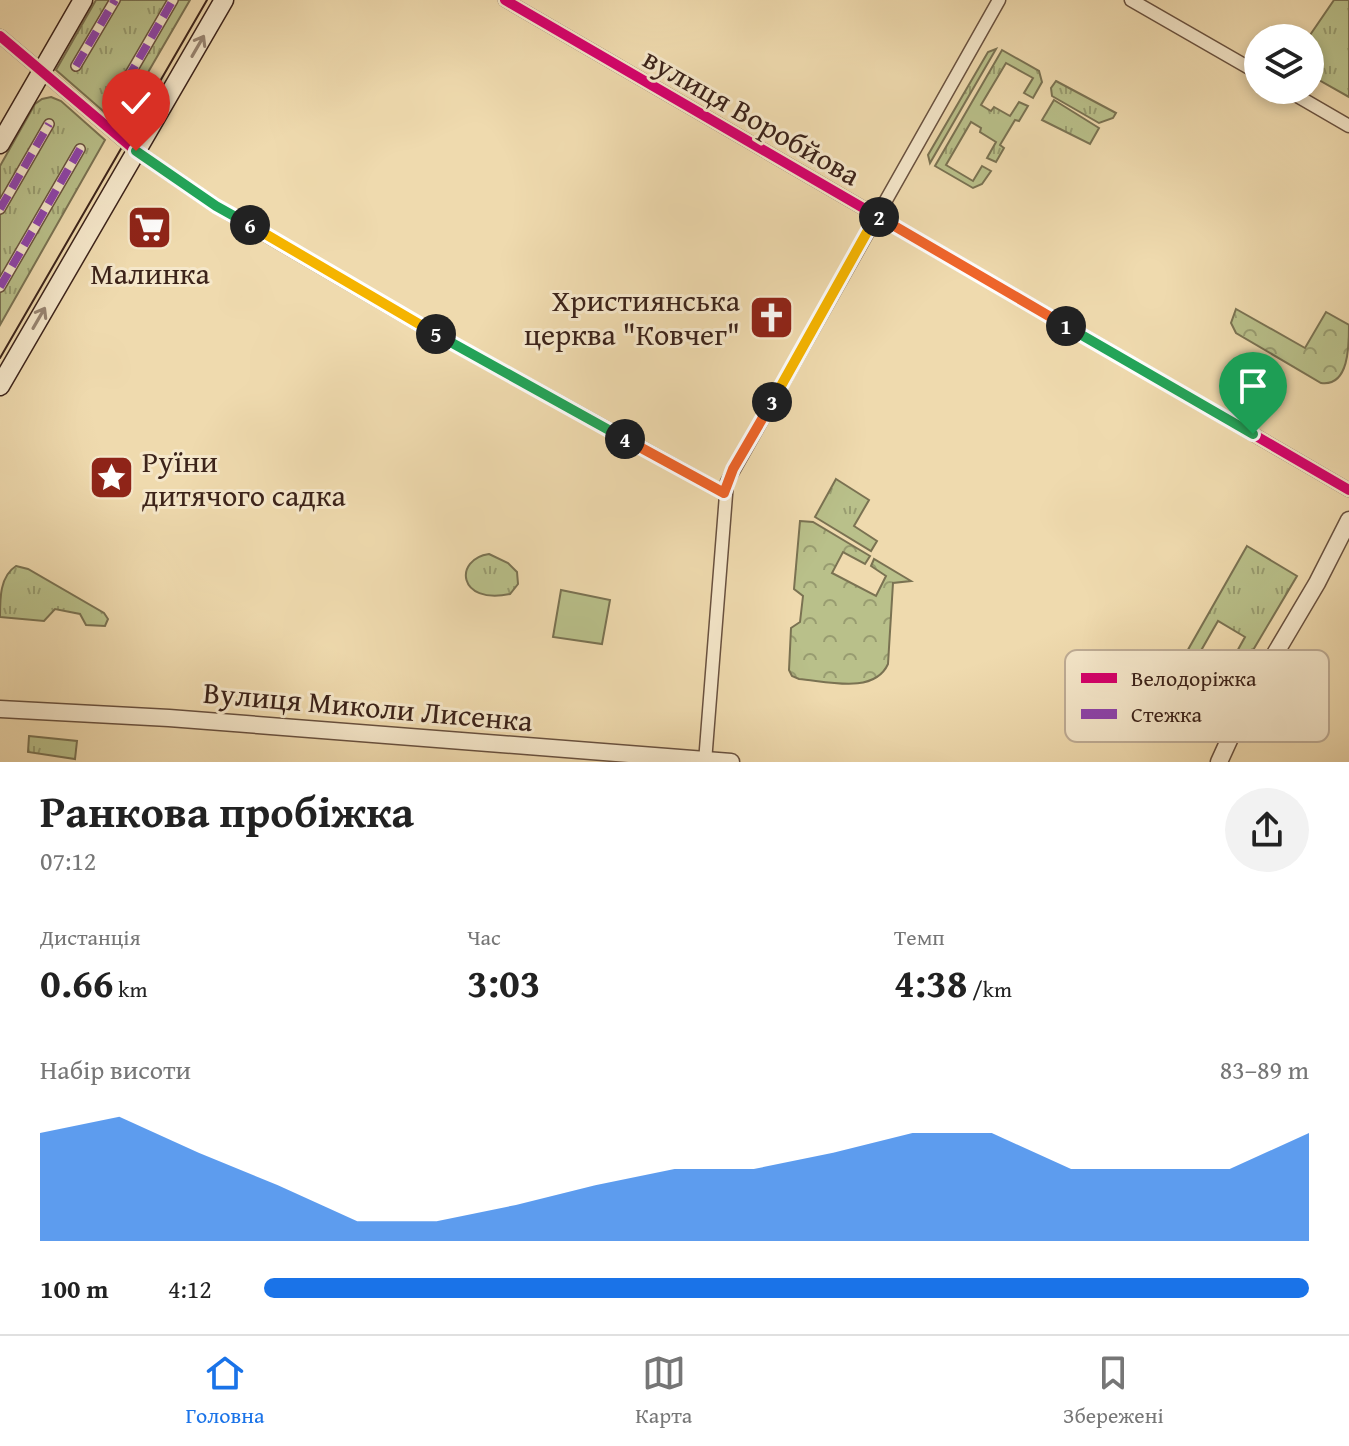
<!DOCTYPE html>
<html lang="uk">
<head>
<meta charset="utf-8">
<style>
  body { margin:0; font-family:"Gentium Book Plus",serif; background:#f2f2f2; color:#222; height:100vh; display:flex; flex-direction:column; font-size:30px; white-space:nowrap }
  * { box-sizing:border-box; margin:0 }
  p { font-size:26px; color:#767676 }
  .icon { flex:none; width:44px; height:44px; fill:none; stroke:currentColor; stroke-width:2; stroke-linecap:round; stroke-linejoin:round }
  .map { position:relative; height:762px; overflow:hidden }
  .drawer { display:flex; flex-direction:column; background:#fff; flex:1 }
  .drawer>* { flex:none }
  .controls { position:absolute; left:1244px; top:24px; display:grid; gap:16px }
  .controls a { display:grid; place-items:center; width:80px; height:80px; border-radius:50%; background:#fff; box-shadow:0 4px 12px #0003; font-size:40px }
  .pin { position:absolute; display:grid; place-items:center; width:68px; height:68px; color:#fff; margin:-82px -34px; border-radius:50% 50% 50% 0; rotate:-45deg; box-shadow:0 0 8px #0007 }
  .pin .icon { rotate:45deg }
  .km { position:absolute; width:40px; height:40px; margin:-20px; border-radius:50%; background:#222; color:#fff; font-size:22px; line-height:40px; text-align:center }
  .round { display:grid; place-items:center; flex:none; width:84px; height:84px; border-radius:42px; background:#f2f2f2 }
  .head { display:flex; align-items:center; justify-content:space-between; height:136px; padding:0 40px }
  h1 { font-size:44px; font-weight:700; line-height:60px }
  .stats { display:grid; grid-template-columns:repeat(3,1fr); gap:12px; height:136px; padding:8px 40px }
  .stats div { display:grid; align-content:center }
  .stats b { font-size:40px; font-weight:700 }
  .stats small { font-size:22px; font-weight:400 }
  .stats p { font-size:22px }
  .chart { height:224px; padding:16px 40px }
  .chart p { display:flex; justify-content:space-between }
  .chart svg { width:100%; height:144px; margin-top:8px; fill:#1a73e8; opacity:.7 }
  ul { padding:0 40px; list-style:none; font-size:26px }
  li { display:grid; grid-template-columns:128px 96px 1fr; align-items:center; height:60px }
  li i { height:20px; border-radius:10px; background:#1a73e8 }
  .tabs { display:flex; justify-content:space-around; align-items:center; height:112px; border-top:2px solid #e0e0e0; background:#fff; font-size:22px; color:#767676 }
  .tabs a { display:grid; justify-items:center; gap:4px }
  .tabs .current { color:#1a73e8 }
  .map>svg:first-child { display:block }
  .grass { fill:url(#grass-tufts); stroke:#7a7252; stroke-width:2 }
  .forest { fill:url(#forest-crowns); stroke:#7a7252; stroke-width:2 }
  .pitch { fill:#b9c08a; stroke:#7a7252; stroke-width:2 }
  .lines { fill:none; stroke-linecap:round; stroke-linejoin:round }
  .pedestrian-casing { stroke:#69513f; stroke-width:12 }
  .minor-casing { stroke:#69513f; stroke-width:15 }
  .tertiary-casing { stroke:#69513f; stroke-width:19 }
  .secondary-casing { stroke:#3c231a; stroke-width:21 }
  .pedestrian { stroke:#f5e7ca; stroke-width:9 }
  .minor { stroke:#f5e7ca; stroke-width:12 }
  .tertiary { stroke:#f5e7ca; stroke-width:16 }
  .secondary { stroke:#f5e7ca; stroke-width:18 }
  .tram { stroke:#3c231a; stroke-width:2 }
  .quiet { stroke:#8e44ad; stroke-width:8; stroke-dasharray:16 8; stroke-linecap:butt }
  .cycleway-casing { stroke:#f5e7ca; stroke-width:15 }
  .cycleway { stroke:#d6006c; stroke-width:10 }
  .oneway { stroke:#988572 }
  .split-1-casing { stroke:#fff; stroke-width:16 }
  .split-2-casing { stroke:#fff; stroke-width:16 }
  .split-3-casing { stroke:#fff; stroke-width:16 }
  .split-4-casing { stroke:#fff; stroke-width:16 }
  .split-5-casing { stroke:#fff; stroke-width:16 }
  .split-6-casing { stroke:#fff; stroke-width:16 }
  .split-7-casing { stroke:#fff; stroke-width:16 }
  .split-1 { stroke:#22a559; stroke-width:10 }
  .split-2 { stroke:#f0652b; stroke-width:10 }
  .split-3 { stroke:#f5b400; stroke-width:10 }
  .split-4 { stroke:#f0652b; stroke-width:10 }
  .split-5 { stroke:#22a559; stroke-width:10 }
  .split-6 { stroke:#f5b400; stroke-width:10 }
  .split-7 { stroke:#22a559; stroke-width:10 }
  .labels { text-anchor:middle; dominant-baseline:central; stroke-width:6; stroke-linejoin:round; paint-order:stroke }
  .street-label { font-size:30px; fill:#3c231a; stroke:#f5e7ca }
  .poi-label { font-size:30px; fill:#3c231a; stroke:#f5e7ca }
  .key { fill:#f5e7ca; stroke:#beac95; stroke-width:2 }
  .key-label { font-size:22px; fill:#3c231a }
</style>
</head>
<body>
<div class="map">
<svg width="1349" height="762" viewBox="0 0 1349 762">
  <defs>
    <pattern id="grass-tufts" width="24" height="20" patternUnits="userSpaceOnUse" patternTransform="scale(2)"><rect width="24" height="20" fill="#b9c08a"/><path d="M3 7l-1-3M5 7V3M7 7l1-3M15 17l-1-3M17 17v-4M19 17l1-3" fill="none" stroke="#989c70"/></pattern>
    <pattern id="forest-crowns" width="20" height="18" patternUnits="userSpaceOnUse" patternTransform="scale(2)"><rect width="20" height="18" fill="#b9c08a"/><path d="M2 6a3 3 0 1 1 6 0M12 15a3 3 0 1 1 6 0" fill="none" stroke="#989c70"/></pattern>
  </defs>
  <rect width="100%" height="100%" fill="#efdaae"/>
  <filter id="stains"><feTurbulence type="fractalNoise" baseFrequency=".0025" numOctaves="4"/><feColorMatrix values="0 0 0 0 .2 0 0 0 0 .09 0 0 0 0 .02 0 0 0 .5 -.17"/></filter>
  <radialGradient id="worn" r=".72"><stop offset=".6" stop-color="#630" stop-opacity="0"/><stop offset="1" stop-color="#630" stop-opacity=".3"/></radialGradient>
  <path class="grass" d="M96 0H190L118 124 56 70Z
    M1334 0H1349V97L1310 75 1308 38Z
    M996 49 930 163 928 155 988 52Z
    M1002 50 1039 71 1042 82 1033 98 1024 93 1033 78 1006 63 981 105 991 111 994 107 1010 116 1019 102 1028 106 1019 121 1015 120 1000 145 1004 148 996 162 987 158 996 142 980 132 981 128 971 122 946 165 973 181 982 166 991 171 982 184 973 188 935 166Z
    M1056 81 1116 113 1113 118 1099 123 1052 96 1051 88Z
    M51 97 61 101 105 140 0 325V166L35 104 42 99Z
    M1054 100 1099 128 1090 144 1042 120Z
    M836 479 869 500 854 526 877 541 871 551 815 517Z
    M1247 546 1297 576 1246 662 1235 655 1245 637 1218 621 1195 661 1185 655Z
    M489 554 508 563 517 572 518 584 510 594C457 605 454 559 489 554Z
    M16 566 28 569 104 613 108 619 105 626 86 625 80 614 55 609 44 621 0 617C0 598 0 576 16 566Z
    M29 736 77 741 75 759 28 752Z"/>
  <path class="forest" d="M1236 309 1305 348 1326 312 1349 325C1349 346 1349 387 1321 383L1236 333 1231 323Z
    M800 521 813 522 870 556 865 564 843 552 832 573 876 596 886 576 871 566 874 559 911 581 893 583 888 664C874 695 826 681 799 679L792 676 789 670 791 628 800 622 803 596 794 589Z"/>
  <path class="pitch" d="M561 590 610 600 602 644 553 637Z"/>
  <g class="lines">
    <defs>
      <path id="pedestrian" d="M76 66 115 0
        M115 100 173 0
        M0 209 49 124
        M0 287 80 149"/>
      <path id="minor" d="M505 0 1349 490
        M1131 0 1258 73
        M0 36 136 151 216 206 432 332 724 493
        M1287 90 1349 126
        M705 762 727 482 999 0"/>
      <path id="tertiary" d="M0 709 169 718 731 762
        M1219 762 1246 703 1317 583 1349 520"/>
      <path id="secondary" d="M0 144 83 0
        M0 386 224 0"/>
    </defs>
    <use href="#pedestrian" class="pedestrian-casing"/>
    <use href="#minor" class="minor-casing"/>
    <use href="#tertiary" class="tertiary-casing"/>
    <use href="#secondary" class="secondary-casing"/>
    <use href="#pedestrian" class="pedestrian"/>
    <use href="#minor" class="minor"/>
    <use href="#tertiary" class="tertiary"/>
    <use href="#secondary" class="secondary"/>
    <path class="tram" d="M0 358 207 0"/>
    <path class="quiet" d="M76 66 115 0
      M115 100 173 0
      M0 209 49 124
      M0 287 80 149"/>
    <defs>
      <path id="cycleway" d="M505 0 1349 490
        M0 36 136 151 216 206 432 332 724 493"/>
    </defs>
    <use href="#cycleway" class="cycleway-casing"/>
    <use href="#cycleway" class="cycleway"/>
  </g>
  <defs><path id="oneway-shaft" d="M-6 0H5M1.5-3L5.5 0L1.5 3" fill="none" stroke-width="1.6" stroke-linecap="round" stroke-linejoin="round" transform="scale(2)"/></defs>
  <g class="oneway">
    <use href="#oneway-shaft" transform="translate(198 46) rotate(-60)"/>
    <use href="#oneway-shaft" transform="translate(39 318) rotate(-60)"/>
  </g>
  <g class="lines">
    <defs>
      <path id="split-1" d="M1066 326 1253 434"/>
      <path id="split-2" d="M879 217 1066 326"/>
      <path id="split-3" d="M772 402 876 216 879 217"/>
      <path id="split-4" d="M625 439 724 493 733 469 772 402"/>
      <path id="split-5" d="M436 334 625 439"/>
      <path id="split-6" d="M250 225 436 334"/>
      <path id="split-7" d="M136 151 216 206 250 225"/>
    </defs>
    <use href="#split-1" class="split-1-casing"/>
    <use href="#split-2" class="split-2-casing"/>
    <use href="#split-3" class="split-3-casing"/>
    <use href="#split-4" class="split-4-casing"/>
    <use href="#split-5" class="split-5-casing"/>
    <use href="#split-6" class="split-6-casing"/>
    <use href="#split-7" class="split-7-casing"/>
    <use href="#split-1" class="split-1"/>
    <use href="#split-2" class="split-2"/>
    <use href="#split-3" class="split-3"/>
    <use href="#split-4" class="split-4"/>
    <use href="#split-5" class="split-5"/>
    <use href="#split-6" class="split-6"/>
    <use href="#split-7" class="split-7"/>
  </g>
  <defs>
    <symbol id="supermarket-square" viewBox="-11 -11 22 22"><rect x="-9" y="-9" width="18" height="18" rx="4" fill="#8f2418" stroke="#f5e7ca"/><path d="M-6-5.5h2.5l.6 2H6L4.5 2H-2.5L-4.4-4H-6ZM-1.5 3.2a1.3 1.3 0 1 0 .1 0ZM3 3.2a1.3 1.3 0 1 0 .1 0Z" fill="#fff"/></symbol>
    <symbol id="church-square" viewBox="-11 -11 22 22"><rect x="-9" y="-9" width="18" height="18" rx="4" fill="#8f2418" stroke="#f5e7ca"/><path d="M-1.2-6h2.4v3.5h3.3v2.4h-3.3V6h-2.4V-.1h-3.3v-2.4h3.3Z" fill="#fff"/></symbol>
    <symbol id="sight-square" viewBox="-11 -11 22 22"><rect x="-9" y="-9" width="18" height="18" rx="4" fill="#8f2418" stroke="#f5e7ca"/><path d="M0-6L1.8-2.2L6-1.7L2.9 1.2L3.7 5.4L0 3.3L-3.7 5.4L-2.9 1.2L-6-1.7L-1.8-2.2Z" fill="#fff"/></symbol>
  </defs>
  <g fill-rule="evenodd">
    <use href="#supermarket-square" x="124" y="202" width="51" height="51"/>
    <use href="#church-square" x="746" y="292" width="51" height="51"/>
    <use href="#sight-square" x="86" y="452" width="51" height="51"/>
  </g>
  <g class="labels">
    <g class="street-label">
      <text transform="translate(752 116) rotate(30)">вулиця Воробйова</text>
      <text transform="translate(368 706) rotate(5)">Вулиця Миколи Лисенка</text>
    </g>
    <g class="poi-label">
      <text x="150" y="273">Малинка</text>
      <text x="740" y="300" text-anchor="end">Християнська<tspan x="740" dy="34">церква "Ковчег"</tspan></text>
      <text x="142" y="461" text-anchor="start">Руїни<tspan x="142" dy="34">дитячого садка</tspan></text>
    </g>
  </g>
  <rect x="1065" y="650" width="264" height="92" rx="12" class="key"/>
  <rect x="1081" y="673" width="36" height="10" fill="#d6006c"/>
  <rect x="1081" y="709" width="36" height="10" fill="#8e44ad"/>
  <g class="key-label">
    <text x="1131" y="686">Велодоріжка</text>
    <text x="1131" y="722">Стежка</text>
  </g>
  <rect width="100%" height="100%" filter="url(#stains)"/>
  <rect width="100%" height="100%" fill="url(#worn)"/>
</svg>
<div class="controls">
<a><svg class="icon" aria-label="layers" viewBox="0 0 24 24"><path d="M12 4l9 5-9 5-9-5zM3 14l9 5 9-5"/></svg></a>
</div>
<div class="pin" style="left:1253px;top:434px;background:#1e9e55"><svg class="icon" aria-label="arrive" viewBox="0 0 24 24"><path d="M6 21V4h12l-3 4 3 4H6"/></svg></div>
<div class="pin" style="left:136px;top:151px;background:#d93025"><svg class="icon" aria-label="check" viewBox="0 0 24 24"><path d="M5 12l5 5 9-10"/></svg></div>
<b class="km" style="left:1066px;top:326px">1</b>
<b class="km" style="left:879px;top:217px">2</b>
<b class="km" style="left:772px;top:402px">3</b>
<b class="km" style="left:625px;top:439px">4</b>
<b class="km" style="left:436px;top:334px">5</b>
<b class="km" style="left:250px;top:225px">6</b>
</div>
<section class="drawer">
<div class="head"><div><h1>Ранкова пробіжка</h1><p>07:12</p></div><a class="round"><svg class="icon" aria-label="share" viewBox="0 0 24 24"><path d="M12 15V3M7 8l5-5 5 5M5 13v7h14v-7"/></svg></a></div>
<div class="stats">
<div><p>Дистанція</p><b>0.66<small> km</small></b></div>
<div><p>Час</p><b>3:03</b></div>
<div><p>Темп</p><b>4:38<small> /km</small></b></div>
</div>
<div class="chart"><p><span>Набір висоти</span>83–89 m</p>
<svg viewBox="0 0 160 44" preserveAspectRatio="none"><path d="M0 44V11L10 6L20 17L30 27L40 38L50 38L60 33L70 27L80 22L90 22L100 17L110 11L120 11L130 22L140 22L150 22L160 11V44z"/></svg>
</div>
<ul>
<li><b>100 m</b>4:12<i style="width:100%"></i></li>
</ul>
</section>
<nav class="tabs">
<a class="current"><svg class="icon" aria-label="home" viewBox="0 0 24 24"><path d="M3 11l9-7 9 7M6 9v11h12V9"/></svg>Головна</a>
<a><svg class="icon" aria-label="map" viewBox="0 0 24 24"><path d="M3 6l6-2 6 2 6-2v14l-6 2-6-2-6 2zM9 4v14M15 6v14"/></svg>Карта</a>
<a><svg class="icon" aria-label="saved" viewBox="0 0 24 24"><path d="M7 4h10v16l-5-4-5 4z"/></svg>Збережені</a>
</nav>
</body>
</html>
